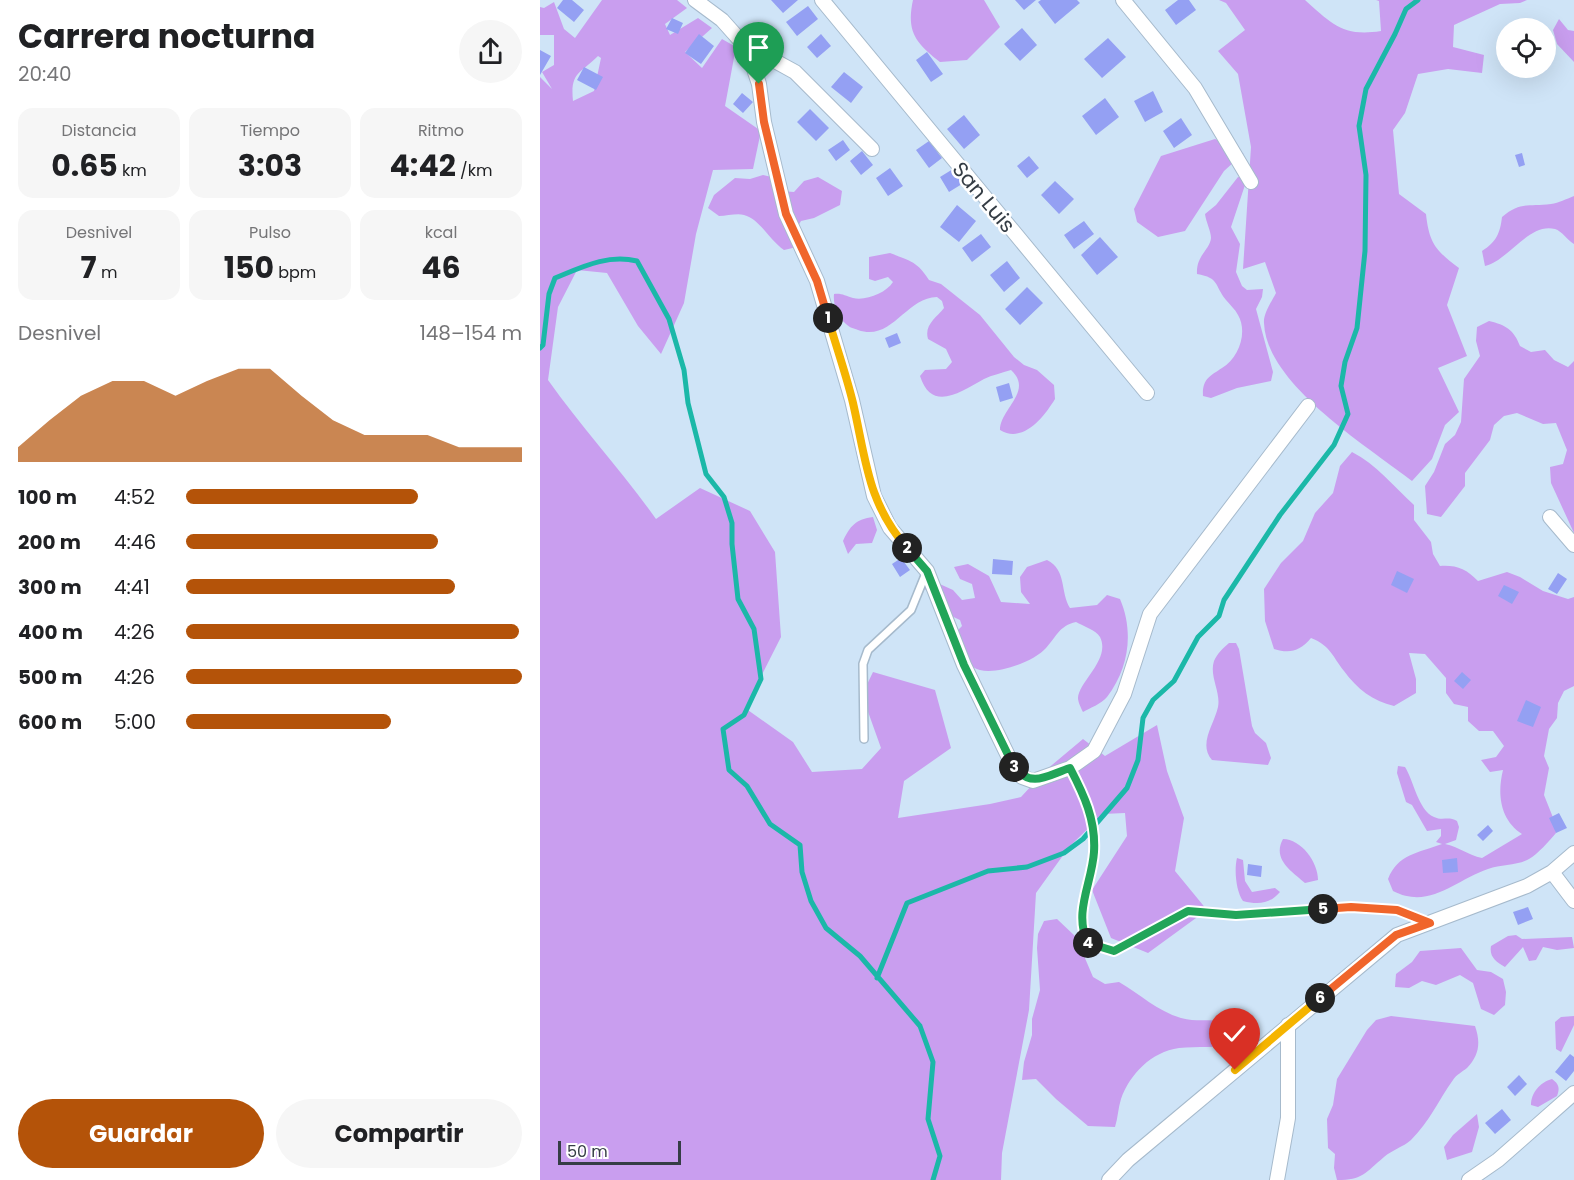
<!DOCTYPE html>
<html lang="es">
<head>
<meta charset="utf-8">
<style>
  body { margin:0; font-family:Poppins,sans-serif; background:#f6f6f6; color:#202124; height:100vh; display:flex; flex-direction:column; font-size:22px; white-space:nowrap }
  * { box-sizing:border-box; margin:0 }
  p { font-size:20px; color:#757577 }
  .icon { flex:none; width:33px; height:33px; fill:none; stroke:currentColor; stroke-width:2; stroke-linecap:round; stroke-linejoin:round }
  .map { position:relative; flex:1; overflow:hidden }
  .side { display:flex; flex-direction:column; background:#fff; width:540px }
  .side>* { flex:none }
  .buttons { position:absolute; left:956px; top:18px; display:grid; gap:12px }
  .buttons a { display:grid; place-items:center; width:60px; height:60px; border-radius:50%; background:#fff; box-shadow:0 6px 24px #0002; font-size:30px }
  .scale { position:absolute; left:18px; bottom:15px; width:123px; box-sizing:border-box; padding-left:6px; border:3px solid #353d45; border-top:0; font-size:16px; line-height:21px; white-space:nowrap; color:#353d45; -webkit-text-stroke:4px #fff; paint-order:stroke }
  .pin { position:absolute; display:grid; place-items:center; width:51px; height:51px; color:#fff; margin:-62px -26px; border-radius:50% 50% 50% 0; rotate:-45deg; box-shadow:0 0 6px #0007 }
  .pin .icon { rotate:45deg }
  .km { position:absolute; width:30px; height:30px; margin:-15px; border-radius:50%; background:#222; color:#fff; font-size:16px; line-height:30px; text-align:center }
  .round { display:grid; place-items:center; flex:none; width:63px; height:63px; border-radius:32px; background:#f6f6f6 }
  .headline { display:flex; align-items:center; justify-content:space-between; height:102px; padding:0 18px }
  h1 { font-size:33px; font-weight:700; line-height:45px }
  .figures { display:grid; grid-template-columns:repeat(3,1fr); gap:9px; height:102px; padding:6px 18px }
  .figures div { display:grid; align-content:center; border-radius:15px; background:#f6f6f6; text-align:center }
  .figures b { font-size:30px; font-weight:700 }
  .figures small { font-size:16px; font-weight:400 }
  .figures p { font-size:16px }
  .chart { height:168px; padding:12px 18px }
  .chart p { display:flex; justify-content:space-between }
  .chart svg { width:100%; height:108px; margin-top:6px; fill:#b45309; opacity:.7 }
  .button { display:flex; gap:12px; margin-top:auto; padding:12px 18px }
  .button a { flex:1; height:69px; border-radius:36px; background:#b45309; color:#fff; font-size:24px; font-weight:700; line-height:69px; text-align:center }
  .button a+a { background:#f6f6f6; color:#202124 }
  ul { padding:0 18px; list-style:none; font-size:20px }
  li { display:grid; grid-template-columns:96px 72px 1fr; align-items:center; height:45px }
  li i { height:15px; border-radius:8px; background:#b45309 }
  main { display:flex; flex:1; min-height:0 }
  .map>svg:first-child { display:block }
  .forest { fill:#c99eef; fill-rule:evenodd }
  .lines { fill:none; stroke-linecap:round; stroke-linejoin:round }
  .stream { stroke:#1bb8a8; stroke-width:5 }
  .building { fill:#94a0f3 }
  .lane-casing { stroke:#a6bacc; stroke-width:10 }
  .street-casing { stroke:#a6bacc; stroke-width:16 }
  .path { stroke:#7b8996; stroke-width:3; stroke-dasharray:3 3; stroke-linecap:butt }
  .lane { stroke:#fff; stroke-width:7 }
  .street { stroke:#fff; stroke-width:14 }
  .split-1-casing { stroke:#fff; stroke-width:12 }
  .split-2-casing { stroke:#fff; stroke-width:12 }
  .split-3-casing { stroke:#fff; stroke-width:12 }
  .split-4-casing { stroke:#fff; stroke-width:12 }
  .split-5-casing { stroke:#fff; stroke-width:12 }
  .split-6-casing { stroke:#fff; stroke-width:12 }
  .split-7-casing { stroke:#fff; stroke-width:12 }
  .split-1 { stroke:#f0652b; stroke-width:8 }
  .split-2 { stroke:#f5b400; stroke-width:8 }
  .split-3 { stroke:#22a559; stroke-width:8 }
  .split-4 { stroke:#22a559; stroke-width:8 }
  .split-5 { stroke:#22a559; stroke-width:8 }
  .split-6 { stroke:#f0652b; stroke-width:8 }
  .split-7 { stroke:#f5b400; stroke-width:8 }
  .labels { text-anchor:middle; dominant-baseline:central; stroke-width:5; stroke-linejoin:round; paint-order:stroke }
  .street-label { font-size:21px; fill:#353d45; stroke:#fff }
</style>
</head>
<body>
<main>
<section class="side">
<div class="headline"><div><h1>Carrera nocturna</h1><p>20:40</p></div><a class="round"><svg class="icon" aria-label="share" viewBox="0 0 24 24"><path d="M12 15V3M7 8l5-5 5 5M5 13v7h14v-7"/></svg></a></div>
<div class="figures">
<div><p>Distancia</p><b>0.65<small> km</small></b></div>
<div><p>Tiempo</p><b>3:03</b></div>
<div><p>Ritmo</p><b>4:42<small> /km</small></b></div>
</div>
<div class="figures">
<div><p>Desnivel</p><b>7<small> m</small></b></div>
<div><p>Pulso</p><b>150<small> bpm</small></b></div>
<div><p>kcal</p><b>46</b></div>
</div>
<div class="chart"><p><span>Desnivel</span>148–154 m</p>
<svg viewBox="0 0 160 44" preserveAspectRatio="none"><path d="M0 44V38L10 27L20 17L30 11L40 11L50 17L60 11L70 6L80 6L90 17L100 27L110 33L120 33L130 33L140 38L150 38L160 38V44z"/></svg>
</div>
<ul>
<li><b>100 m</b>4:52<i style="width:69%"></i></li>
<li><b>200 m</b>4:46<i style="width:75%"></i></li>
<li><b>300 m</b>4:41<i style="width:80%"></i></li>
<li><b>400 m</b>4:26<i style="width:99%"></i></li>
<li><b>500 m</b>4:26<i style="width:100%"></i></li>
<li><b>600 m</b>5:00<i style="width:61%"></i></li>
</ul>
<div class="button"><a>Guardar</a><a>Compartir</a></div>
</section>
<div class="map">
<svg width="1034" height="1180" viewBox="0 0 1034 1180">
  <rect width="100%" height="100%" fill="#cfe4f7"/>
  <path class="forest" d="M62 0H137L147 8 125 24 130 35 158 18 172 28 145 52 162 68 182 39 196 47 185 106 221 131 213 169 173 170 156 234 144 303 121 354 98 326 67 273 37 270 18 307 8 380C42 428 82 471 116 519L160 488 210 511 235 552 241 637 205 708 253 742 272 772 322 769 341 748 322 695 333 672 395 690 411 748 364 781 358 818 450 804 481 797 506 770 543 739 565 756 617 725 627 771 644 818 635 871 667 910 608 953 571 938 552 890 587 836 585 813 563 814 529 847 496 893 489 1010 462 1153 461 1180H0V77L12 89 2 72 14 65V35H0V7L4 8 14 2 24 29 35 38ZM58 56 61 58 54 91 33 101C30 72 40 74 58 56Z
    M373 0H444L460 27 427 60 400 62C376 43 366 32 373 0Z
    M679 0H765C792 24 803 37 841 31L839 1 836 0H987L980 3 960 4 914 25 913 47 944 55 942 73 908 69 878 74 865 113 853 130 859 194 886 214C889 243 896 251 919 268L907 305 927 356 898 368 919 412 905 425 892 459 872 481C827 446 726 384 724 323 723 314 732 301 736 293L725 262 703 269 711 147 698 74 678 51 705 30 686 3Z
    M1019 19 1028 30 1034 31V62L1017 44 1013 30Z
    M675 139 688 145 693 158 704 153 684 171 645 231 618 237 597 222 594 209 621 156Z
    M223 175 236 178 241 191 254 192 264 181 278 177 302 191 300 205 274 218 261 221 254 233 257 247 244 250C229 240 220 219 204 215 197 213 187 216 179 216L168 208 174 195 195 178 210 179Z
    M698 177 705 178V185L691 227 700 244 696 272 702 286 707 290 723 289 722 297 716 309 733 372 731 381 697 388 671 398 663 396C662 379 670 376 682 368 699 358 708 332 698 315 695 309 690 305 686 300 674 285 680 278 657 274 656 255 670 250 671 238 671 231 666 222 665 214L676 205Z
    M1034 196V244C1027 240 1022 231 1015 229 989 222 968 261 945 266L942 251C956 242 960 234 962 217 981 201 989 207 1011 204 1019 203 1026 199 1034 196Z
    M350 253C370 261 377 261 389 280L401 284 440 315 474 357 484 365 497 370 514 385 515 399C504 417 483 444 460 430 460 409 494 391 471 370 462 373 452 375 444 379 420 392 392 413 380 376L385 370 406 369 412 362 406 349 388 339C384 325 396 318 404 308L402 301 397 297C365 298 352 342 318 330 313 328 310 328 306 324 297 316 293 305 294 294 302 293 305 296 313 298 326 301 346 293 353 282L348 277 335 281 329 279V257Z
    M949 321C966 325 974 330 980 346L991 352 1005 350 1014 360 1028 367 1034 361V533L1011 483 1010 467 1023 464 1027 450 1016 423 1003 424 977 413 964 416 954 425 950 440 925 473V486L901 517 887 514 885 486 894 472 905 444 915 435 921 422 924 379 940 356 936 341 937 327Z
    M812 452C836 464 854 487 874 505V520L891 542 893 554 900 566C917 565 926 569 938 581L967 572 980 577 1003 591 1028 599 1034 597V686L1024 691 1018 703 1017 718 1009 729 1004 756 1009 768 1004 795 1014 820 1016 833C1010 840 997 855 989 859 977 866 961 864 948 869 915 880 890 910 853 891L848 879C858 854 878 853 902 844L896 842 901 836V829L887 831 872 805 866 802 857 773 858 766 865 767C874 781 878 810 894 817 902 821 909 816 917 821L919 827 916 840 905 844C919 847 928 855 942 858L982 834C960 820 957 794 963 770L950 772 941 760 956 757 964 746 953 731H939L928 721V707L914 704 906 693V678L885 654 869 653 876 679V693L854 706C833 701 817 689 804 671 792 656 791 646 771 638 760 651 750 654 734 649L725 621 724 589 741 563 763 541 775 513 793 493 800 466Z
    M333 517 337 530 332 543 316 544 308 554 303 541C310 526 316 519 333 517Z
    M507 560C527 570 520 592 530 608L557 605 567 595 580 599C594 632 589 668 567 697 561 704 550 708 543 712 541 708 538 702 538 698 539 681 571 659 560 637 556 630 543 626 536 622 519 626 517 636 506 648 494 662 449 679 433 667 424 660 418 645 412 636L422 626 420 620 407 614 399 594 386 590 381 586 393 581 413 590 422 600 435 598 432 584 420 579 414 567 428 564 449 576 461 602 490 604 481 592 480 577 487 567Z
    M689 643H696L699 649 712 726 715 733 726 743 731 758 728 765 672 760C658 744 674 725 678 707 681 692 669 676 674 661 677 654 683 648 689 643Z
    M743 839C761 839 778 862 778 880L765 883C751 871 732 859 743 839Z
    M697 858 703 860 705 881 712 892 735 888 740 892C730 904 718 905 703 901 696 891 694 870 697 858Z
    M517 919 536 937 553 977 565 984 579 982C600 994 617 1011 641 1018 663 1024 673 1015 695 1028V1043C676 1049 658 1046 639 1048 611 1052 590 1074 581 1099 578 1108 578 1118 575 1127L548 1126 516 1099 496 1079 482 1080 484 1062 492 1035V1019L500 990 497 948 498 934 504 921Z
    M976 935 982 939 1032 937 1034 948 1017 950 1003 947 996 960 989 961 983 947 965 967C956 962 949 957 951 946L968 936Z
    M921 948 937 970 951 972 963 979 966 992 965 1005 954 1015 941 1009 933 983 920 975 896 985 882 981 869 988 855 987 856 974 872 962 880 951Z
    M851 1016 935 1026C941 1043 939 1055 927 1068 922 1072 916 1075 913 1080 898 1101 890 1121 871 1140 863 1147 852 1150 844 1157 825 1173 823 1180 797 1180L794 1168 795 1154 788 1148 787 1119 793 1105 797 1079 827 1030 836 1020Z
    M1034 1016V1025L1021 1052 1016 1049 1015 1022 1021 1017Z
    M1012 1079C1019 1084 1020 1088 1017 1096L998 1107 991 1105C991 1093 1000 1082 1012 1079Z
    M937 1114 939 1127 932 1152 907 1160 904 1147 913 1135Z"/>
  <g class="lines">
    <path class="stream" d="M0 348 3 345 9 294 15 278C42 267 67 254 97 261L129 319 144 370 148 403 166 474 184 497 192 523V544L198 599 214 629 221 679 204 715 183 729 189 770 207 786 230 824 260 845 262 872 271 901 286 928 320 956 380 1026 393 1062 388 1119 400 1156 393 1180
      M337 978 367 903 448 871 487 867 524 853 543 839 587 788 598 760 603 718 613 700 634 681 658 637 679 616 684 600 740 515 794 445 808 414 801 386 805 362 817 328 825 251 826 175 819 126 826 89 855 34 866 9 878 0"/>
  </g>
  <path class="building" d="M23 0H32L44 10 34 22 17 8Z
    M231 0H258L243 13Z
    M475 0H496L484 10Z
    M501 0H537L540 3 515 24 498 2Z
    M638 0H649L656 10 636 25 625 10Z
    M268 6 278 19 257 36 246 22Z
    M132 18 143 23 138 34 126 29Z
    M482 28 497 45 480 61 464 44Z
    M233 31 244 46 233 54 222 38Z
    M159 34 174 46 161 64 145 53Z
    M281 34 291 46 277 58 267 47Z
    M568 38 586 57 562 78 544 59Z
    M0 50 11 56 0 75Z
    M387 52 403 74 391 82 376 60Z
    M44 67 63 77 56 90 37 80Z
    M304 72 323 87 311 103 291 87Z
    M613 91 623 112 605 122 594 101Z
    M202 93 213 102 203 113 193 104Z
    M565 98 579 117 556 135 542 116Z
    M270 109 289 128 276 141 257 122Z
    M424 115 440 135 424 149 407 129Z
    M641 118 652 135 634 148 623 131Z
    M303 140 310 150 296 161 288 150Z
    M389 141 402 158 389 168 376 150Z
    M322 151 333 165 321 175 310 161Z
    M982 153 985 165 979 167 975 155Z
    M489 156 499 168 487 178 477 166Z
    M350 168 363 186 348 196 336 178Z
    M413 169 422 184 409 192 400 177Z
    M515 181 534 199 519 214 501 195Z
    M417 205 436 221 419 242 400 227Z
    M544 221 554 234 534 249 524 235Z
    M441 234 451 247 432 262 422 248Z
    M560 237 578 257 557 275 541 255Z
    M467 261 480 278 464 292 450 275Z
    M487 287 503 303 480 325 465 309Z
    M357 333 361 343 349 348 345 338Z
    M469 383 473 398 460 402 456 387Z
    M361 558 370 570 360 577 352 564Z
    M453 559 473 561 472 575 452 574Z
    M857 571 874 579 867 593 851 585Z
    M1018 573 1027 579 1017 594 1008 589Z
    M964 585 979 592 972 604 958 596Z
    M922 672 931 680 923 689 914 681Z
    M986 700 1001 707 993 727 977 721Z
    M1019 813 1027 828 1016 833 1009 818Z
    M948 825 953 831 943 841 937 835Z
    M917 858 918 872 903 873 902 860Z
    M708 864 722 866 721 877 707 875Z
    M988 907 993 919 978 925 973 912Z
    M1030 1054 1034 1057V1071L1026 1081 1015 1072Z
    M979 1075 987 1084 975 1096 967 1087Z
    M962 1109 971 1120 955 1134 945 1123Z"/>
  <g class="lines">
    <defs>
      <path id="lane" d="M324 739 323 664 328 650 371 610 386 573"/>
      <path id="street" d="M155 0 182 20 207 48 219 84 224 122 246 214 277 281 312 400 334 496 350 528 387 571 424 665 473 766 482 777 493 781 530 768 554 751 584 694 610 614 768 406
        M282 0 607 393
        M583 0 655 88 711 182
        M204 44 255 72 332 149
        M1010 517 1034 545
        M1012 872 1034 901
        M569 1180 588 1160 857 935 987 886 1012 872 1034 853
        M737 1180 748 1118V1025
        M929 1180 958 1160 1034 1093"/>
    </defs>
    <use href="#lane" class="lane-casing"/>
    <use href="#street" class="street-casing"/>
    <path class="path" d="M536 779 548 803 553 827 554 853 541 910 547 942 574 951 648 911 696 915 811 907 857 910 869 915"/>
    <use href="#lane" class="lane"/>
    <use href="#street" class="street"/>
  </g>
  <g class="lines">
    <defs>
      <path id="split-1" d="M219 84 224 122 246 214 277 281 288 318"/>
      <path id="split-2" d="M288 318C296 346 306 374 313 403 326 459 327 502 367 548"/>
      <path id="split-3" d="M367 548 387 571 424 665 474 767"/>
      <path id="split-4" d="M474 767C492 789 508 775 530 768 544 795 556 820 554 852 552 883 533 913 548 943"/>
      <path id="split-5" d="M548 943 574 951 648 911 696 915 783 909"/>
      <path id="split-6" d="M780 998 856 935 890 923 857 910 811 907 783 909"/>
      <path id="split-7" d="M695 1070 780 998"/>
    </defs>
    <use href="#split-1" class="split-1-casing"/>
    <use href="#split-2" class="split-2-casing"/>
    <use href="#split-3" class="split-3-casing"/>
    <use href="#split-4" class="split-4-casing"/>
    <use href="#split-5" class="split-5-casing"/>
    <use href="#split-6" class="split-6-casing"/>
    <use href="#split-7" class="split-7-casing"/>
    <use href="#split-1" class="split-1"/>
    <use href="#split-2" class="split-2"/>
    <use href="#split-3" class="split-3"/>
    <use href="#split-4" class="split-4"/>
    <use href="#split-5" class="split-5"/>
    <use href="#split-6" class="split-6"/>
    <use href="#split-7" class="split-7"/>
  </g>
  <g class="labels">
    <g class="street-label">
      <text transform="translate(444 197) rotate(50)">San Luis</text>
    </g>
  </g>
</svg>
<div class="buttons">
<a><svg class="icon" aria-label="locate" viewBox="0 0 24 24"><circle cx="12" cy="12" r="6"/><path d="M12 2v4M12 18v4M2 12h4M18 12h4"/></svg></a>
</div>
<div class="scale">50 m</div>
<div class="pin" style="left:219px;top:84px;background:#1e9e55"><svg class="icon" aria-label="arrive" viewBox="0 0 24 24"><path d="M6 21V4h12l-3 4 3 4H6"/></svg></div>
<div class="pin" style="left:695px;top:1070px;background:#d93025"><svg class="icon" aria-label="check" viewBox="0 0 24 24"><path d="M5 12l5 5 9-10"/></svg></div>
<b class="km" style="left:288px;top:318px">1</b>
<b class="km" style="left:367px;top:548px">2</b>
<b class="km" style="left:474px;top:767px">3</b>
<b class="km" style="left:548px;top:943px">4</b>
<b class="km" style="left:783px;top:909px">5</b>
<b class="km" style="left:780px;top:998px">6</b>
</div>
</main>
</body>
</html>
